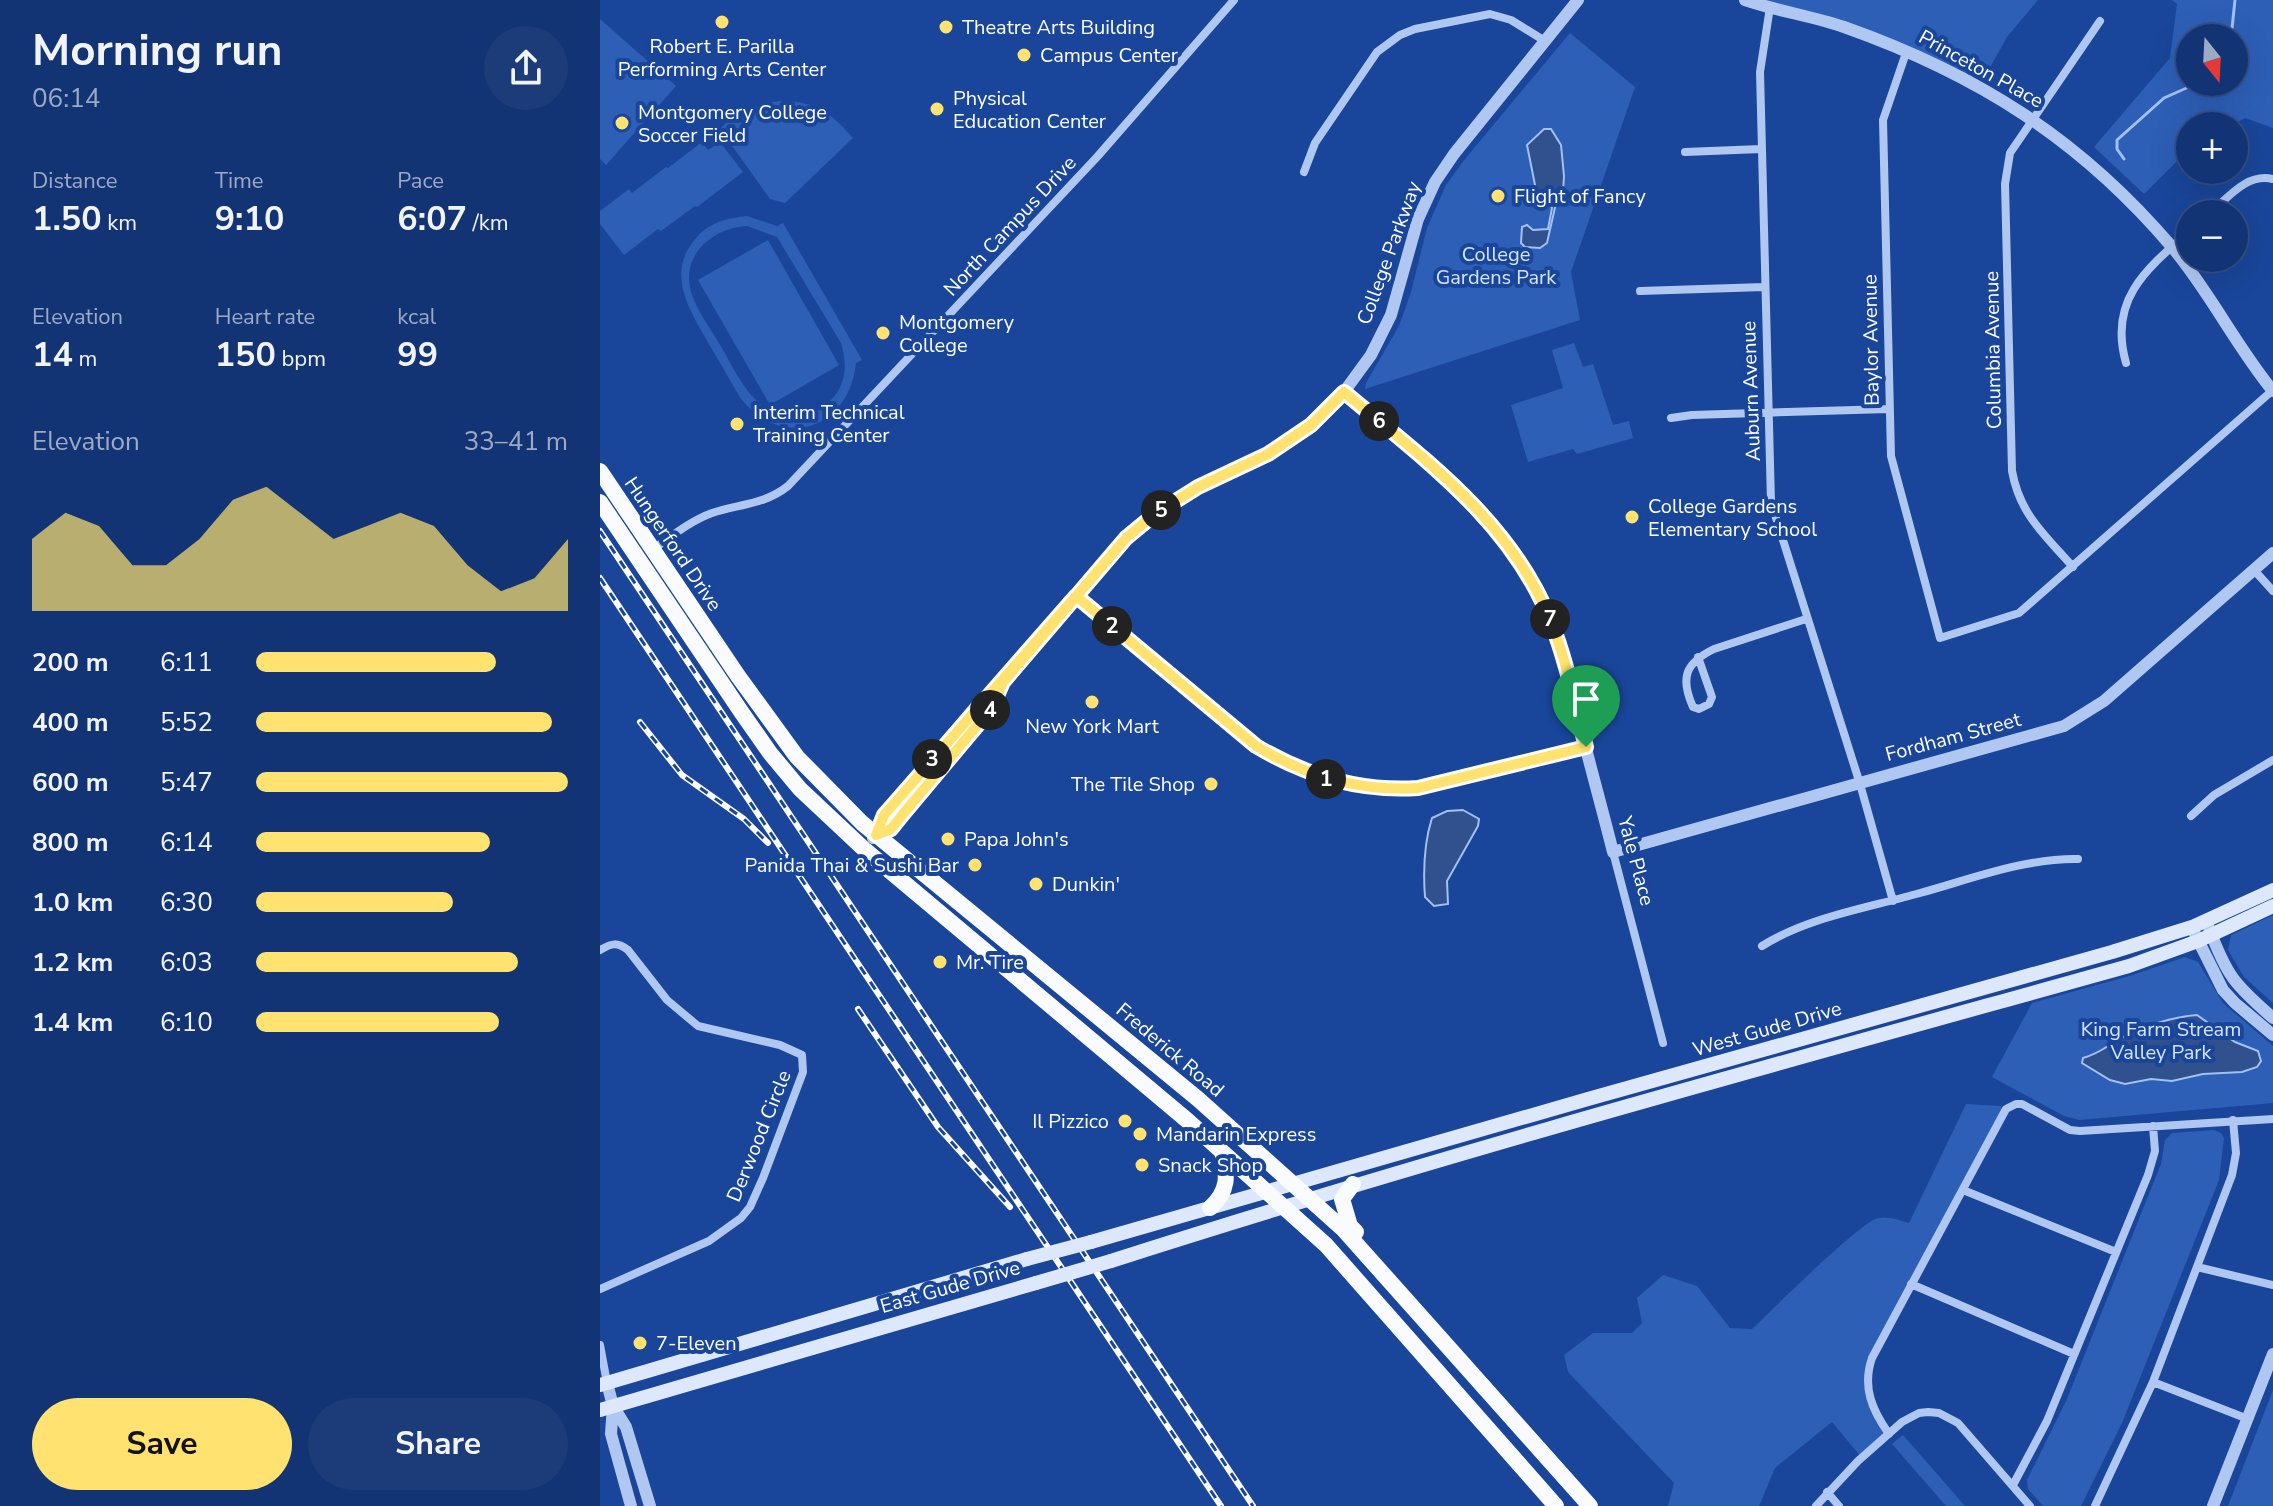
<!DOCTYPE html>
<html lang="en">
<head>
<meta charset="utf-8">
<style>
  body { margin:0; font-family:"Nunito Sans",sans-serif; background:#1c3c79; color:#f1f3f6; height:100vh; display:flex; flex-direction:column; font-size:30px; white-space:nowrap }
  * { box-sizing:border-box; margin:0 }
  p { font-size:26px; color:#9daac5 }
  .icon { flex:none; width:44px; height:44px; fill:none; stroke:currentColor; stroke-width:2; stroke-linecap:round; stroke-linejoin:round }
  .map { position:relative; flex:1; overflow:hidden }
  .sheet { display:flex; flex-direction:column; background:#133474; width:600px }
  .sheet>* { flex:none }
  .needle { width:52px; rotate:162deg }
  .buttons { position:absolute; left:1576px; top:24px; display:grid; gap:16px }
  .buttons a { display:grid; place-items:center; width:72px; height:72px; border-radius:50%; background:#133474; box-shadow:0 8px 32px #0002,0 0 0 2px #324f86; font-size:40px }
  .pin { position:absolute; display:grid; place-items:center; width:68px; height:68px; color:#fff; margin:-82px -34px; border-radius:50% 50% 50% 0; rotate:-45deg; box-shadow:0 0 8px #0007 }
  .pin .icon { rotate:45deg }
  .km { position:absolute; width:40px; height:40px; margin:-20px; border-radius:50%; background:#222; color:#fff; font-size:22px; line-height:40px; text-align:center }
  .round { display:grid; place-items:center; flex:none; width:84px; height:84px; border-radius:42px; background:#1c3c79 }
  .summary { display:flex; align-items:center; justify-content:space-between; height:136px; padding:0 32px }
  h1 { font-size:44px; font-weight:700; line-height:60px }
  .metrics { display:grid; grid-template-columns:repeat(3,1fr); gap:12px; height:136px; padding:8px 32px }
  .metrics div { display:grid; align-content:center }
  .metrics b { font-size:34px; font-weight:700 }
  .metrics small { font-size:22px; font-weight:400 }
  .metrics p { font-size:22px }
  .chart { height:224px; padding:16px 32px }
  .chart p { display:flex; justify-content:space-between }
  .chart svg { width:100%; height:144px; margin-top:8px; fill:#ffe26f; opacity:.7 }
  .action { display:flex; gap:16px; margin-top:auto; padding:16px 32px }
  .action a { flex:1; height:92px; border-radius:48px; background:#ffe26f; color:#111; font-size:32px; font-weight:700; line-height:92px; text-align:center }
  .action a+a { background:#1c3c79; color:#f1f3f6 }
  ul { padding:0 32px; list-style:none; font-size:26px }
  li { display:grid; grid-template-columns:128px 96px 1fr; align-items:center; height:60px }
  li i { height:20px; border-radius:10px; background:#ffe26f }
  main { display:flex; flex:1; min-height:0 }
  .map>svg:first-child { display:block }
  .green { fill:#2d5fb7; fill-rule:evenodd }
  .water { fill:#30508e; stroke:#a2c1f3; stroke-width:2 }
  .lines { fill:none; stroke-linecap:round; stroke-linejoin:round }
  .stream { stroke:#a2c1f3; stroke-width:3 }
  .minor { stroke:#afc7f1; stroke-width:8 }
  .tertiary { stroke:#afc7f1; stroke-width:12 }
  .secondary { stroke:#dee8fc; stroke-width:14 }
  .primary { stroke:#f9fbff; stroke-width:16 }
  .rail-casing { stroke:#fff; stroke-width:6 }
  .rail { stroke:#19469a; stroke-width:3; stroke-dasharray:9; stroke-linecap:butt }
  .secondary-bridge { stroke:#dee8fc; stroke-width:14 }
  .route-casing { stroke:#fff; stroke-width:16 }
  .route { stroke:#ffe26f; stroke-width:10 }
  .poi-dot { fill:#ffe26f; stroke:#19469a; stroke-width:3 }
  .labels { text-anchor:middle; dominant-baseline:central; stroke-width:8; stroke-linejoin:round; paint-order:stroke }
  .poi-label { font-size:20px; fill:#fff; stroke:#19469a; text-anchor:start }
  .street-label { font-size:20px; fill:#fff; stroke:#19469a }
  .park-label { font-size:20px; fill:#d7e4fc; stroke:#19469a }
</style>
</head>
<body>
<main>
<section class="sheet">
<div class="summary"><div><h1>Morning run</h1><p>06:14</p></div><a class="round"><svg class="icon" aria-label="share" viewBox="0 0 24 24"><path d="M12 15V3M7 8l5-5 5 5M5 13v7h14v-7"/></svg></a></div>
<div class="metrics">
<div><p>Distance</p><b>1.50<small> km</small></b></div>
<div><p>Time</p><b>9:10</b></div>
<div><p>Pace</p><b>6:07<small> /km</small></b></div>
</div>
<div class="metrics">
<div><p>Elevation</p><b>14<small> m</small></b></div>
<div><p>Heart rate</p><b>150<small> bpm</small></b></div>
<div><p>kcal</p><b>99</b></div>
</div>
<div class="chart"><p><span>Elevation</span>33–41 m</p>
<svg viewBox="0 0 160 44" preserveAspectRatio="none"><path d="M0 44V22L10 14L20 18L30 30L40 30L50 22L60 10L70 6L80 14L90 22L100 18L110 14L120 18L130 30L140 38L150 34L160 22V44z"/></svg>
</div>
<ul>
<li><b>200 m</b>6:11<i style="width:77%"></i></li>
<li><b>400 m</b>5:52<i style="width:95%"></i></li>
<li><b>600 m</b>5:47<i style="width:100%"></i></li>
<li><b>800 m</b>6:14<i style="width:75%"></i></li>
<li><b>1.0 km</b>6:30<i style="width:63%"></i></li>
<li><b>1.2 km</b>6:03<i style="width:84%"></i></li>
<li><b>1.4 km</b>6:10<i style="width:78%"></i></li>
</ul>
<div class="action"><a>Save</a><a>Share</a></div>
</section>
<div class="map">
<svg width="1673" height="1506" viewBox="0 0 1673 1506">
  <rect width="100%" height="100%" fill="#19469a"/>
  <path class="green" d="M1146 0H1438L1407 37 1387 73 1369 81 1335 63Z
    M1572 0H1673V128L1645 118 1630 126H1590V148L1544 194 1494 147 1570 58 1577 4ZM1590 38H1634V82H1590Z
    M0 19 76 86 6 165 0 159Z
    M970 33 1035 87 971 272 980 320 765 389 766 383 799 326 811 292 827 228 846 185 865 159Z
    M180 101C216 101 230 112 253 138L185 203 170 199 120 129C139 110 154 105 180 101Z
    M102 142 108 150 120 142 143 172 97 207 95 206 61 231 58 229 24 255 0 224V211L29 189 32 193 66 167 68 168Z
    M147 216 177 226 183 223 262 360 256 363C249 429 183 451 141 399 129 379 118 359 106 339 87 306 66 271 97 237 110 222 128 218 147 216ZM147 226 177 237 241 343C247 363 247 384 231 400 221 410 207 416 193 416 153 416 137 373 119 343 110 328 98 312 92 295 79 257 111 228 147 226Z
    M168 240 239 365 170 405 98 280Z
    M974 343 983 367 993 364 1013 425 1029 421 1033 438 977 454 973 449 928 462 911 405 963 388 952 350Z
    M1673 915V1003L1644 977 1628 950 1631 935Z
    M1585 957 1598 962 1623 1003 1673 1046V1103L1479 1120 1464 1116 1392 1077 1432 1003 1533 975Z
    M1366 1104 1401 1106 1403 1113 1277 1346 1267 1380 1289 1434 1262 1458 1232 1422 1175 1468 1159 1506H1068L1074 1483 968 1372 964 1355 993 1333H1032L1042 1323 1037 1298 1063 1275 1097 1286 1130 1328 1152 1329C1172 1310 1259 1223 1278 1218 1289 1216 1298 1220 1309 1223Z
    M1614 1130 1621 1133 1624 1138 1619 1180 1522 1423 1481 1506H1443L1428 1489 1427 1480 1467 1399 1561 1164 1565 1140 1572 1133Z
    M1673 1390V1506H1628Z
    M1303 1435 1365 1506H1346L1292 1444Z"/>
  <path class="water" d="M944 129H951L961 145 964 176 963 192 956 203 947 243 940 248 925 247 921 243 922 227 927 225 933 230 948 229 952 208 946 197 936 190 927 145Z
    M863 810 879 819 878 826 847 881 848 904 834 906 825 897C823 870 824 843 832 818L847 811Z
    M1597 1015 1635 1042 1658 1051 1661 1061 1657 1067 1642 1072 1603 1074 1572 1081 1551 1079 1525 1084 1510 1080 1482 1063 1483 1058C1501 1053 1508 1045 1523 1037 1545 1026 1572 1017 1597 1015Z"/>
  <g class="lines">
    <path class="stream" d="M1631 38 1635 0
      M1524 159 1517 149V140L1564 98 1600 82"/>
    <path class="minor" d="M1170 7 1160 72 1171 502 1260 784 1293 901
      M1307 50 1283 120 1291 456 1340 638 1419 613 1673 390
      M1085 152 1161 149
      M704 172 715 143 777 52 800 35 815 29 890 14 911 20 945 41
      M1609 214C1628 198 1646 173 1673 179
      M1040 291 1164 287
      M1526 363C1508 300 1546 269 1590 231
      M1071 418 1092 415 1288 409
      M52 550C71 537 90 521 112 513 139 504 164 505 188 486L497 157 634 0
      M1473 567C1445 535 1420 515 1412 471L1405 184 1410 153 1500 21
      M1654 570 1673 591
      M1098 657 1112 697 1109 704 1099 709 1093 707C1080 678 1085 663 1114 649L1206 619
      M1591 816 1614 795 1673 760
      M1013 852 1063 1043
      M1162 946C1208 917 1268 908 1320 893 1371 879 1425 858 1478 859
      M0 950C12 943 17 942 28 950L67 1000 98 1026 180 1045 202 1055 203 1072 163 1178 150 1207 141 1218 109 1241 0 1289
      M1363 1190 1516 1252
      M1597 1267 1673 1285
      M1311 1284 1474 1354
      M0 1345 7 1383
      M1553 1382 1648 1419
      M1289 1434C1272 1410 1262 1387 1272 1358L1406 1109 1416 1104H1422L1470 1130 1480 1131 1673 1119
      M1413 1485 1447 1421 1548 1175 1555 1151 1553 1126
      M1227 1492 1239 1506
      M1216 1506 1258 1461 1302 1422 1319 1413 1328 1412 1339 1413 1358 1423 1430 1506
      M1495 1506 1553 1382 1632 1175 1636 1153 1633 1120"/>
    <path class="tertiary" d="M1145 0C1177 11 1212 16 1244 27 1377 74 1480 139 1572 247 1610 292 1636 346 1673 391
      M744 392C802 441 870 488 913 551 951 607 966 669 982 733 992 773 1003 812 1013 852L1464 726 1504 701 1673 553
      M476 596 656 746C707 776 759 792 818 788L986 747
      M276 835 291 829 303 814 391 709 400 688
      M273 838 284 815 292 806 377 705 403 682 526 538 555 514 598 487 668 454 711 425 744 392 771 355 791 315 818 219 835 182 854 154 978 0
      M1609 928C1627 976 1634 984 1673 1018
      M1595 934 1623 990 1635 1003 1673 1035
      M7 1383 13 1406 26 1427 50 1506
      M13 1406 11 1434 31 1506
      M1613 1506 1673 1354"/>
    <path class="secondary" d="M491 1242 988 1099 1512 952 1592 927 1673 890
      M511 1261C848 1153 1188 1061 1529 966L1598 941 1673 906
      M0 1385 427 1259
      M0 1410 436 1283"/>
    <path class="primary" d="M0 471 138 676 197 757 262 823 598 1099 743 1229 990 1506
      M0 502 142 713 170 753 200 789 265 850 588 1121 726 1245 956 1506
      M753 1184 742 1199 750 1226 756 1232
      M610 1208C629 1191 628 1175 622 1152"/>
    <defs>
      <path id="rail" d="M0 531 653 1506
        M0 578 621 1506
        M40 722 82 775 144 819 168 843
        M258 1009 338 1127 410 1207"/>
    </defs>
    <use href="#rail" class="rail-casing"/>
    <use href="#rail" class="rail"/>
    <path class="secondary-bridge" d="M427 1259 491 1242
      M436 1283 511 1261"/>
  </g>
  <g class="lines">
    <defs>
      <path id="route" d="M986 747 818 788C759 792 706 776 656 746L476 596 292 806 284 815 276 835 291 829 303 814 391 709 403 682 526 538 555 514 598 487 668 454 711 425 744 392C824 459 912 522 951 622 967 662 975 705 986 747"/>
    </defs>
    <use href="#route" class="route-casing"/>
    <use href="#route" class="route"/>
  </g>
  <g class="poi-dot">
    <circle cx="122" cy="22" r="8"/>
    <circle cx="346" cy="27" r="8"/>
    <circle cx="424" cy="55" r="8"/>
    <circle cx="337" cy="109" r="8"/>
    <circle cx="22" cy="123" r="8"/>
    <circle cx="898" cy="196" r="8"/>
    <circle cx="283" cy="333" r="8"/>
    <circle cx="137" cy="424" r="8"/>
    <circle cx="1032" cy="517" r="8"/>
    <circle cx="492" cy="702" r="8"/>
    <circle cx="611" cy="784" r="8"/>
    <circle cx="348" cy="839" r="8"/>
    <circle cx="375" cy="865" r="8"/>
    <circle cx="436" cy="884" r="8"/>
    <circle cx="340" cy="962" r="8"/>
    <circle cx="525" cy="1121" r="8"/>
    <circle cx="540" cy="1134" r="8"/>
    <circle cx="542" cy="1165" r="8"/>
    <circle cx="40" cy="1343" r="8"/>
  </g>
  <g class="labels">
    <g class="poi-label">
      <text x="362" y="27">Theatre Arts Building</text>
      <text x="122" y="46" text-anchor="middle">Robert E. Parilla<tspan x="122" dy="23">Performing Arts Center</tspan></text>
      <text x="440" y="55">Campus Center</text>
      <text x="353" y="98">Physical<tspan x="353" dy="23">Education Center</tspan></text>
      <text x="38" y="112">Montgomery College<tspan x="38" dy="23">Soccer Field</tspan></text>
      <text x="914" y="196">Flight of Fancy</text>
      <text x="299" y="322">Montgomery<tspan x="299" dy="23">College</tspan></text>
      <text x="153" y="412">Interim Technical<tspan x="153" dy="23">Training Center</tspan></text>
      <text x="1048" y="506">College Gardens<tspan x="1048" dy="23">Elementary School</tspan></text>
      <text x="492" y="726" text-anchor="middle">New York Mart</text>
      <text x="595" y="784" text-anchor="end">The Tile Shop</text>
      <text x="364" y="839">Papa John's</text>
      <text x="359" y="865" text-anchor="end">Panida Thai &amp; Sushi Bar</text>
      <text x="452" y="884">Dunkin'</text>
      <text x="356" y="962">Mr. Tire</text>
      <text x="509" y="1121" text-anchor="end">Il Pizzico</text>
      <text x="556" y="1134">Mandarin Express</text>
      <text x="558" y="1165">Snack Shop</text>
      <text x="56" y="1343">7-Eleven</text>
    </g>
    <g class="street-label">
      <text transform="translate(1381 69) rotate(29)">Princeton Place</text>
      <text transform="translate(410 226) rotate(-47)">North Campus Drive</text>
      <text transform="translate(789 253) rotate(-70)">College Parkway</text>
      <text transform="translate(1271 340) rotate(-91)">Baylor Avenue</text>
      <text transform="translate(1393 350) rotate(-91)">Columbia Avenue</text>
      <text transform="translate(1151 391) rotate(-92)">Auburn Avenue</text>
      <text transform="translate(73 544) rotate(56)">Hungerford Drive</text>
      <text transform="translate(1353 737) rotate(-15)">Fordham Street</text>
      <text transform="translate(1036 861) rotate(75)">Yale Place</text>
      <text transform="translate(1167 1029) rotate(-16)">West Gude Drive</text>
      <text transform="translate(570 1050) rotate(40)">Frederick Road</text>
      <text transform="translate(159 1136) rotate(-68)">Derwood Circle</text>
      <text transform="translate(350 1287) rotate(-16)">East Gude Drive</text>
    </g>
    <g class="park-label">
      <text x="896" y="254">College<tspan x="896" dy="23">Gardens Park</tspan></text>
      <text x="1561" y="1029">King Farm Stream<tspan x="1561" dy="23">Valley Park</tspan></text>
    </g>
  </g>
</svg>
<div class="buttons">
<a><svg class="needle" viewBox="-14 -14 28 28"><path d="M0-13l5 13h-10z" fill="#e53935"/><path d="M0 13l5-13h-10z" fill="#9daac5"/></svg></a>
<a>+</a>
<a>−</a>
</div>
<div class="pin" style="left:986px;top:747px;background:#1e9e55"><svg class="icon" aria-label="arrive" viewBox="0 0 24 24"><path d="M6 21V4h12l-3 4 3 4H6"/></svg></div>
<b class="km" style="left:726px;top:779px">1</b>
<b class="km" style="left:512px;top:626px">2</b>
<b class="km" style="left:332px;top:759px">3</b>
<b class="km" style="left:390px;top:710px">4</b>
<b class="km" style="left:561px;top:510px">5</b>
<b class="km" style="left:779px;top:421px">6</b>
<b class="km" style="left:950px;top:619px">7</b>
</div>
</main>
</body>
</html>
